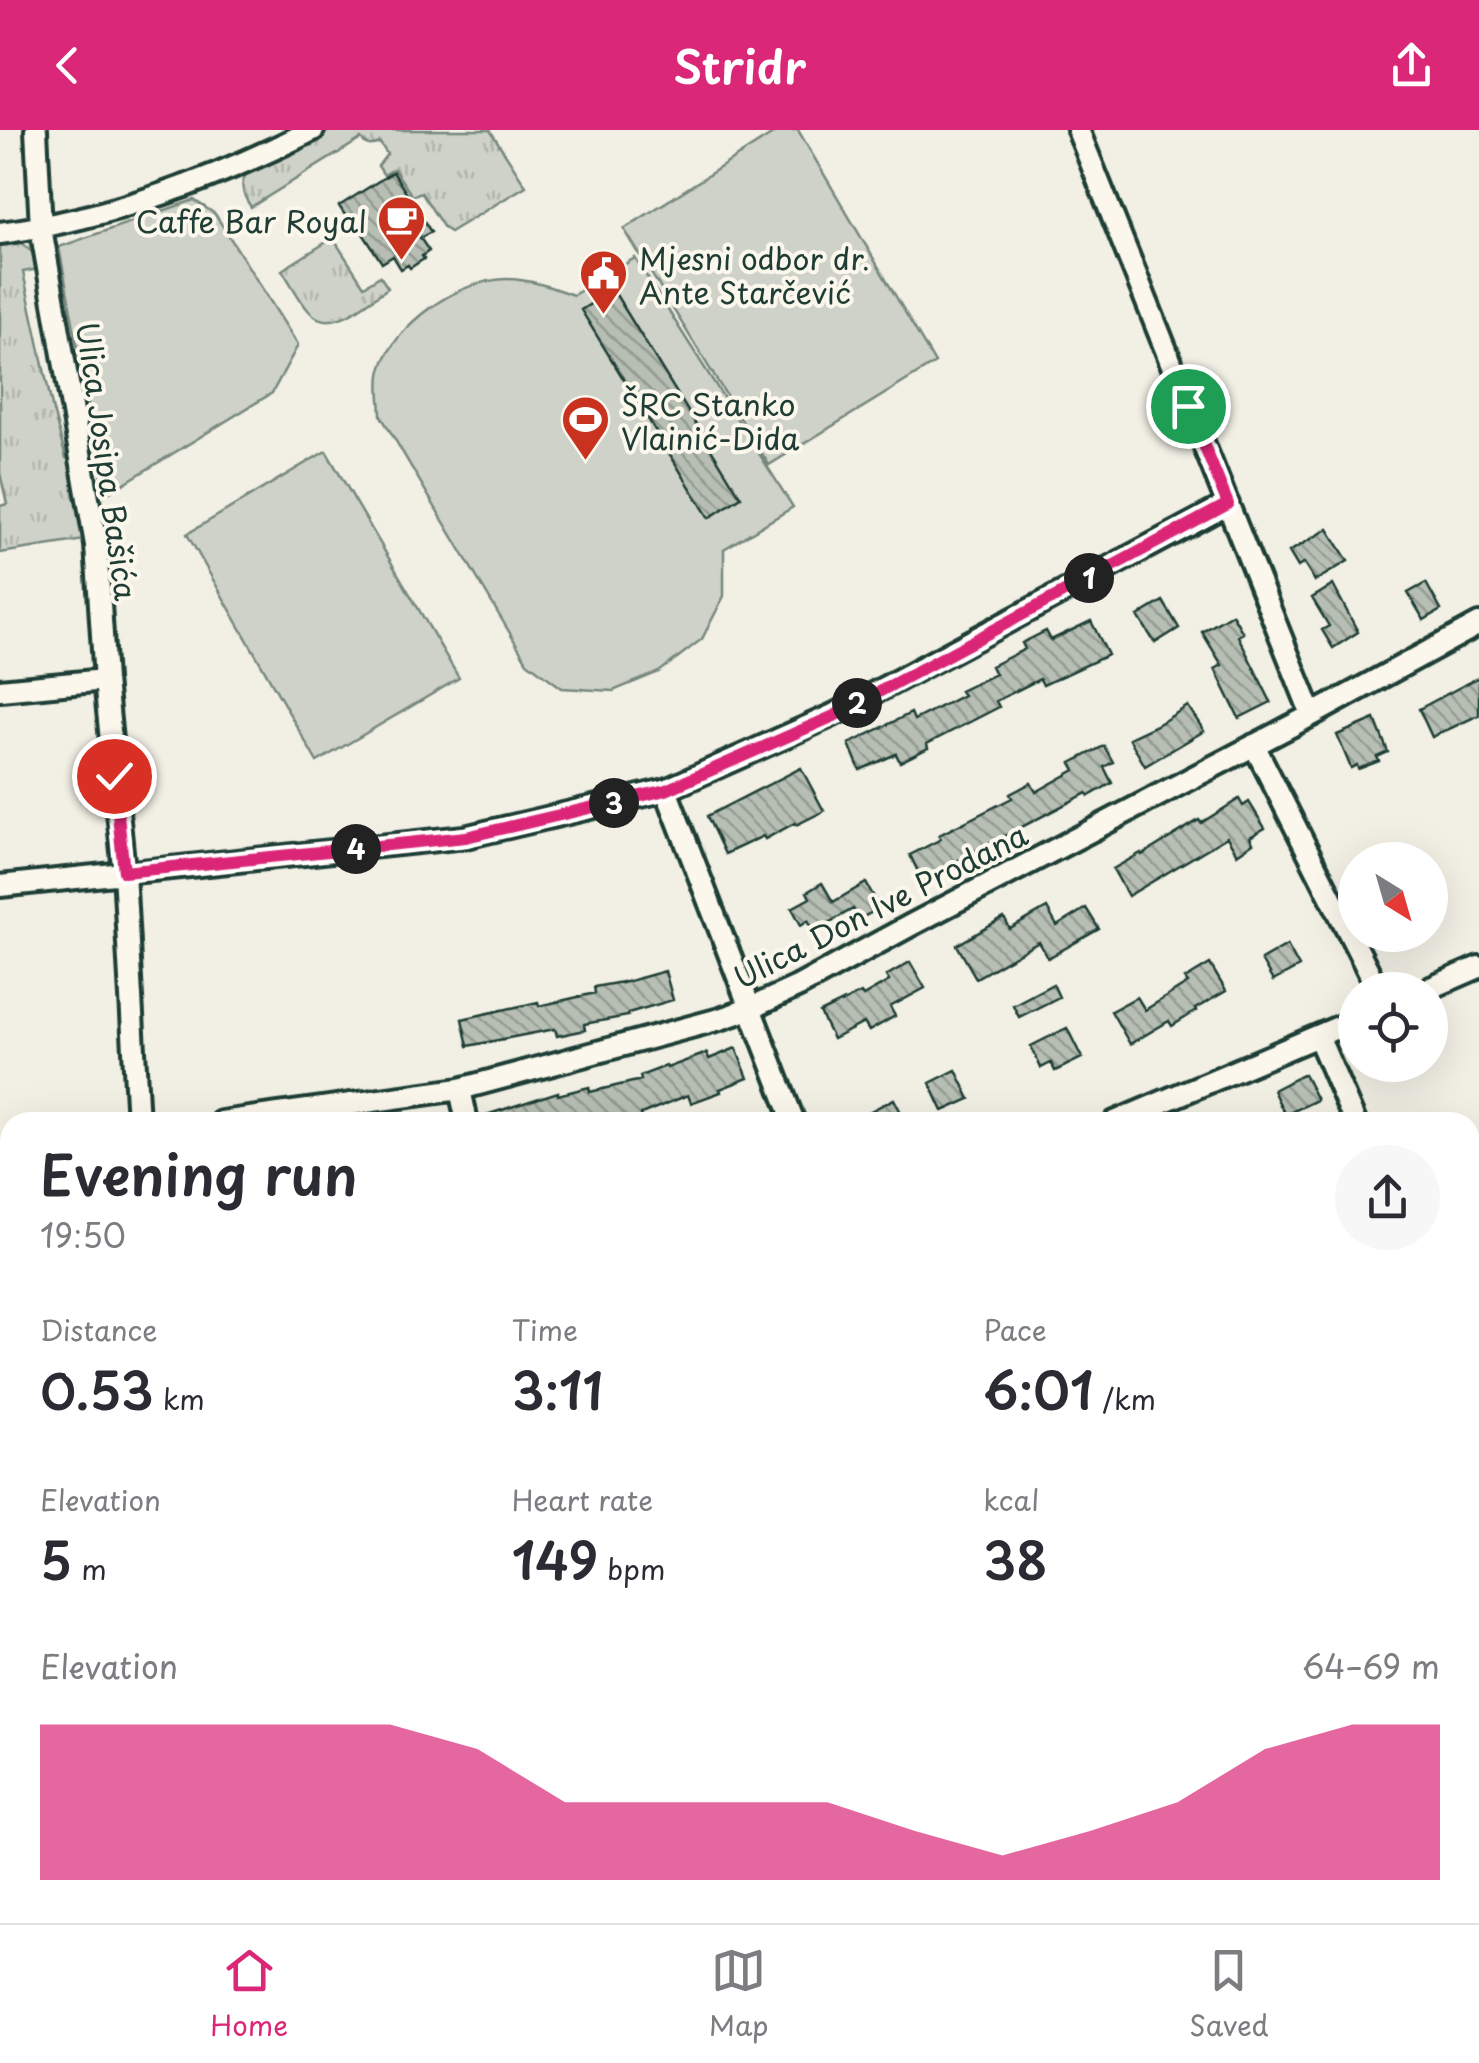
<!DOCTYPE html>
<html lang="en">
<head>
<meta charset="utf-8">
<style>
  body { margin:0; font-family:"Playpen Sans",sans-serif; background:#f7f7f7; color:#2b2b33; height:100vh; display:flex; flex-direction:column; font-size:38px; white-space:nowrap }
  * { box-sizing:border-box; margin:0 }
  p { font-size:32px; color:#7c7c81 }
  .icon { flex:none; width:55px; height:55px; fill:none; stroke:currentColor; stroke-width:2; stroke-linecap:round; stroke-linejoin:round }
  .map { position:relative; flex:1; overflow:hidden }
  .side { position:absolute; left:0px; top:982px; width:1480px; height:812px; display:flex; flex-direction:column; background:#fff; border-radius:30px 30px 0 0; box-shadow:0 10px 40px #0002 }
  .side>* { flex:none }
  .needle { width:65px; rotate:143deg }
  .controls { position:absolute; left:1338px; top:712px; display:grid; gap:20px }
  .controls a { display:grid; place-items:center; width:110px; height:110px; border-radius:50%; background:#fff; box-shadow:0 10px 40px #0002; font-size:50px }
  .pin { position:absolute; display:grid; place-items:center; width:85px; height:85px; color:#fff; margin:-42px; border:5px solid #fff; border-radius:50%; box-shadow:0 2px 10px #0007 }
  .km { position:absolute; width:50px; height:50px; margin:-25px; border-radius:50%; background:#222; color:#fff; font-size:28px; line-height:50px; text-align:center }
  .round { display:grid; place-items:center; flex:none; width:105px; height:105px; border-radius:52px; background:#f7f7f7 }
  .headline { display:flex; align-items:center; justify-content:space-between; height:170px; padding:0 40px }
  h1 { font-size:55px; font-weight:600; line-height:75px }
  .stats { display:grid; grid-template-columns:repeat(3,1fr); gap:15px; height:170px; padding:10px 40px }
  .stats div { display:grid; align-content:center }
  .stats b { font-size:50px; font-weight:600 }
  .stats small { font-size:28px; font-weight:400 }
  .stats p { font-size:28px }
  .chart { height:280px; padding:20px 40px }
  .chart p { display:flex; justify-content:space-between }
  .chart svg { width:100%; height:180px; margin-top:10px; fill:#db2777; opacity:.7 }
  header { display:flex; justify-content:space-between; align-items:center; height:130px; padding:0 40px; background:#db2777; color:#fff; font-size:45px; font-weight:600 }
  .menu { display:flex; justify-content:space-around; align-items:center; height:140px; border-top:2px solid #e1e1e2; background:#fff; font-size:28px; color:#7c7c81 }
  .menu a { display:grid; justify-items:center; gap:5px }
  .menu .current { color:#db2777 }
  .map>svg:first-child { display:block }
  .grass { fill:url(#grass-tufts); stroke:#77887e; stroke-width:2.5 }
  .park { fill:#cfd2c8; stroke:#77887e; stroke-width:2.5 }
  .building { fill:url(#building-back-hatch); stroke:#1f3d34; stroke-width:2.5 }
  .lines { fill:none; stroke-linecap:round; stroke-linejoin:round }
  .minor-casing { stroke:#1f3d34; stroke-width:28 }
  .minor { stroke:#fbf7ec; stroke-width:20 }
  .route-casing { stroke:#fff; stroke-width:20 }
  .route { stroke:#db2777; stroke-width:12 }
  .labels { text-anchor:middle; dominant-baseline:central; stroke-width:8; stroke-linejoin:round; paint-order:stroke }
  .poi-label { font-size:30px; fill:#1f3d34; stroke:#fbf7ec; text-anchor:start }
  .street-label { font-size:30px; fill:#1f3d34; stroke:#fbf7ec }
</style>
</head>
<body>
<header><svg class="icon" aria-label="back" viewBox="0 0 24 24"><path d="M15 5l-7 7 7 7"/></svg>Stridr<svg class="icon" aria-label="share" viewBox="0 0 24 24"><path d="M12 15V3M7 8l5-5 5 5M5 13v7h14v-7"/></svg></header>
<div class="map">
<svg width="1479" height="1793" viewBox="0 0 1479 1793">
  <defs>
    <pattern id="grass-tufts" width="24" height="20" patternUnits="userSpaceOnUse" patternTransform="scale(2.5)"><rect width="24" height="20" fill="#cfd2c8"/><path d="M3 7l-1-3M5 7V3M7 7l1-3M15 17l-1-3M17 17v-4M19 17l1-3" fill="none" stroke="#b1b5ac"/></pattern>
    <pattern id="building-back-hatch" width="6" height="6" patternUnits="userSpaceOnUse" patternTransform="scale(2.5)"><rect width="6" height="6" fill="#b7beb3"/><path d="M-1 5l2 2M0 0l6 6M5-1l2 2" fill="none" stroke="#949c92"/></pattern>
  </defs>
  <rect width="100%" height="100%" fill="#f2f0e5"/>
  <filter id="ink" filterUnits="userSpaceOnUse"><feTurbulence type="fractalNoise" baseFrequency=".01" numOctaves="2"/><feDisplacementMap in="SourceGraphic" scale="20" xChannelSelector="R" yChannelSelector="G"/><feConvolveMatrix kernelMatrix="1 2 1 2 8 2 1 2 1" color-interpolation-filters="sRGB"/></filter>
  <g filter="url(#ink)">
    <path class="grass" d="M331 0H490L526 56 450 102 444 98 421 62 412 66 394 39 384 45 378 36 387 24 380 13C371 16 367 17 361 9L251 77C241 63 238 50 252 37Z
      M333 108 364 156 380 146 388 158C368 171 331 207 309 181 299 170 291 153 282 140Z
      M22 113C31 119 37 128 38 139L23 142 53 281 66 328 76 326 91 409 0 423V376L7 374 0 343V115Z"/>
    <path class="park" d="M779 0H798L935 233 769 335 624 99Z
      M194 70 215 84 298 215 272 263 105 365 59 117Z
      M635 128 793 377 724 419V466L702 509 659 542 613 561 562 558 527 532 381 286C381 272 377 253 381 240 394 194 458 150 506 149 529 149 551 157 573 165Z
      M326 321 459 548 317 632 187 404Z"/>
    <path class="building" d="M393 42 431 102 420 108 429 121 422 126 424 129 410 138 408 135 401 139 393 126 382 133 353 88 349 91 339 76Z
      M613 160 741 367 709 388 581 180Z
      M1328 399 1348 431 1315 451 1304 433 1298 437 1289 422Z
      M1426 453 1441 480 1424 490 1408 463Z
      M1333 455 1358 502 1333 518 1322 500 1329 496 1312 468Z
      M1163 471 1179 498 1155 513 1138 486Z
      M1232 484 1243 503 1238 506 1271 572 1239 588 1215 539 1222 535 1202 502Z
      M1091 491 1108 525 1043 555 1040 549 996 571 999 577 927 614 928 618 900 632 896 624 860 640 849 614 911 583 914 590 963 565 960 561 995 544 991 536 1025 519 1022 513 1046 501 1051 510Z
      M1479 547V585L1432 607 1419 579Z
      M1188 576 1204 601 1145 636 1129 608 1157 595Z
      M1375 589 1388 622 1377 627 1379 631 1358 639 1357 635 1351 638 1337 605Z
      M1104 616 1113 632 1104 637 1112 653 1089 666 1087 663 947 736 948 739 923 752 910 725 941 709 939 705 1012 668 1010 664 1031 653 1036 662 1075 640 1071 633Z
      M801 638 824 681 796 695 795 693 765 709 763 706 725 724 707 686Z
      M1239 669 1243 676 1249 672 1265 698 1250 707 1253 713 1237 724 1227 707 1128 766 1113 739 1141 723 1142 725 1199 690 1201 693Z
      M822 753 833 772 866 753 880 778 859 789 853 779 814 801 808 790 801 795 792 778 810 768 807 762Z
      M1047 778 1057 796 1086 778 1099 799 1048 828 1039 812 976 848 957 815 1004 788 1010 799Z
      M1287 815 1299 837 1273 851 1261 830Z
      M910 832 925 858 890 877 895 886 869 901 864 893 833 909 820 883 861 863 863 866 889 851 886 846Z
      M1210 834 1226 861 1195 879 1196 881 1172 896 1169 891 1130 914 1111 881 1137 867 1145 880 1188 853 1185 849Z
      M665 841 673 870 628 883V886L584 894 585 900 557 906 555 899 468 916 462 889 538 872 539 876 595 863 594 857 622 852V853Z
      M1053 854 1059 867 1019 887 1013 875Z
      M1067 898 1082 928 1055 941 1051 933 1041 938 1031 916Z
      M736 918 748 948 720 959 721 962 691 973 688 965 641 984 643 992H609L607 984 574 992H480V987L558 962V965L589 957 590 962 641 950 640 946 666 936 667 938 707 923 709 929Z
      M956 940 970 969 943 981 930 953Z
      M1304 944 1317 970 1285 985 1273 960Z
      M894 969 906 992H849Z"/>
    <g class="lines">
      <defs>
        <path id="minor" d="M36 0 41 98 96 415 105 550 124 742 138 992
          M1078 0 1312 585
          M0 103C110 89 214 49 313 0
          M0 560 105 550
          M1254 615 1378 860
          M666 660 794 992
          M0 756 465 707 666 660 833 585 1228 374
          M1426 860 1479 837
          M1318 906 1355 992
          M460 959 467 992
          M221 992 460 959 720 889 749 879 799 856 911 795 1312 585 1479 494
          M1115 992 1355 890
          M1470 1263 1479 1284
          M1470 1617 1479 1613
          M210 1785V1793
          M570 1785 573 1793
          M1257 1785 1260 1793
          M1041 1793 1060 1785"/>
      </defs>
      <use href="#minor" class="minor-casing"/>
      <use href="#minor" class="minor"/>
    </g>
  </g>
  <g class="lines" filter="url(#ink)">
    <defs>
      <path id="route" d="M114 646 124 742 466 707 666 660 834 586 1228 374 1188 276"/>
    </defs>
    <use href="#route" class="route-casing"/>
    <use href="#route" class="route"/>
  </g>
  <defs>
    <symbol id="cafe-pin" viewBox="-11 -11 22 30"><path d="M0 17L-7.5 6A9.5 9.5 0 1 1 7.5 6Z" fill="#c8321e" stroke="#fbf7ec"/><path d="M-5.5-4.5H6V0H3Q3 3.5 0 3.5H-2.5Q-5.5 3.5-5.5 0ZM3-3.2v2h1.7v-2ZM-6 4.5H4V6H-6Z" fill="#fff"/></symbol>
    <symbol id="civic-pin" viewBox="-11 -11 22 30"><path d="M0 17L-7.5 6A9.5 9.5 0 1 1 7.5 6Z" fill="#c8321e" stroke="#fbf7ec"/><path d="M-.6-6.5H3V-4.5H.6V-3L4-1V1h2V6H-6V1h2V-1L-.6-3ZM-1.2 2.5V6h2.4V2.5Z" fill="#fff"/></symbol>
    <symbol id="stadium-pin" viewBox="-11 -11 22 30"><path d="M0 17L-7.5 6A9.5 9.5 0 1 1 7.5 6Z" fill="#c8321e" stroke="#fbf7ec"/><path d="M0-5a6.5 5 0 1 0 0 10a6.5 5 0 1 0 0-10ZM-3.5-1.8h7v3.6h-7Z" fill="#fff"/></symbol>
  </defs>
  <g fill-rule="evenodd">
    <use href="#cafe-pin" x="374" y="62" width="55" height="75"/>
    <use href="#civic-pin" x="576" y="116" width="55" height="75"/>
    <use href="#stadium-pin" x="558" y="262" width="55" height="75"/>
  </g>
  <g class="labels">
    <g class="poi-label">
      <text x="367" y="90" text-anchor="end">Caffe Bar Royal</text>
      <text x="639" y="127">Mjesni odbor dr.<tspan x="639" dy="34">Ante Starčević</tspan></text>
      <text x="621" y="273">ŠRC Stanko<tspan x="621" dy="34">Vlainić-Dida</tspan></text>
    </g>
    <g class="street-label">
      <text transform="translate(108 331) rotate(82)">Ulica Josipa Bašića</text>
      <text transform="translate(880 775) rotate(-27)">Ulica Don Ive Prodana</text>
    </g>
  </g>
</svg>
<div class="controls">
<a><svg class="needle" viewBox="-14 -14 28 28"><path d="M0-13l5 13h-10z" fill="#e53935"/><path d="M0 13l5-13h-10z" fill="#7c7c81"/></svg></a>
<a><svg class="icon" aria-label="locate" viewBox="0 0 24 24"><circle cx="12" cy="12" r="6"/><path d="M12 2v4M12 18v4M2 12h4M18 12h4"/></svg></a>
</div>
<div class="pin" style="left:1188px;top:276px;background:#1e9e55"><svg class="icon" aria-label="arrive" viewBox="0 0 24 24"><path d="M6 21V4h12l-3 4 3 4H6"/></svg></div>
<div class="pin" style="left:114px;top:646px;background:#d93025"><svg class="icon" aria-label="check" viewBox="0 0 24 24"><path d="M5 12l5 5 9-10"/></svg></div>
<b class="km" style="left:1089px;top:448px">1</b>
<b class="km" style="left:857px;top:573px">2</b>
<b class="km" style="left:614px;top:673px">3</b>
<b class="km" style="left:356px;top:719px">4</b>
<section class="side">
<div class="headline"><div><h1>Evening run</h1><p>19:50</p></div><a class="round"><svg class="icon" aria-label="share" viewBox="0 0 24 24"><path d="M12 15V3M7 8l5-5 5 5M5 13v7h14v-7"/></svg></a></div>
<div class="stats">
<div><p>Distance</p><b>0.53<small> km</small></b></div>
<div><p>Time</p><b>3:11</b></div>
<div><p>Pace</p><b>6:01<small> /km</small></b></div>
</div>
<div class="stats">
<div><p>Elevation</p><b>5<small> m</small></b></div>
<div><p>Heart rate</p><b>149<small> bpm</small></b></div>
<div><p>kcal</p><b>38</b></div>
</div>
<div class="chart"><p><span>Elevation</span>64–69 m</p>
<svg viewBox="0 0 160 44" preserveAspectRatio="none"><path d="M0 44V6L10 6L20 6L30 6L40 6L50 12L60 25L70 25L80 25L90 25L100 32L110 38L120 32L130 25L140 12L150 6L160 6V44z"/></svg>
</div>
</section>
</div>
<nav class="menu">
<a class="current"><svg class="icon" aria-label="home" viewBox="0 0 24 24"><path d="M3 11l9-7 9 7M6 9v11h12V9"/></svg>Home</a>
<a><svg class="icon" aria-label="map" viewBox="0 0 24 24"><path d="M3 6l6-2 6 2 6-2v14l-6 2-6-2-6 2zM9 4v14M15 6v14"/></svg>Map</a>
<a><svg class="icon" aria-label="saved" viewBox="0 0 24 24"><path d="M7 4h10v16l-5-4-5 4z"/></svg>Saved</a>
</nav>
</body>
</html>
